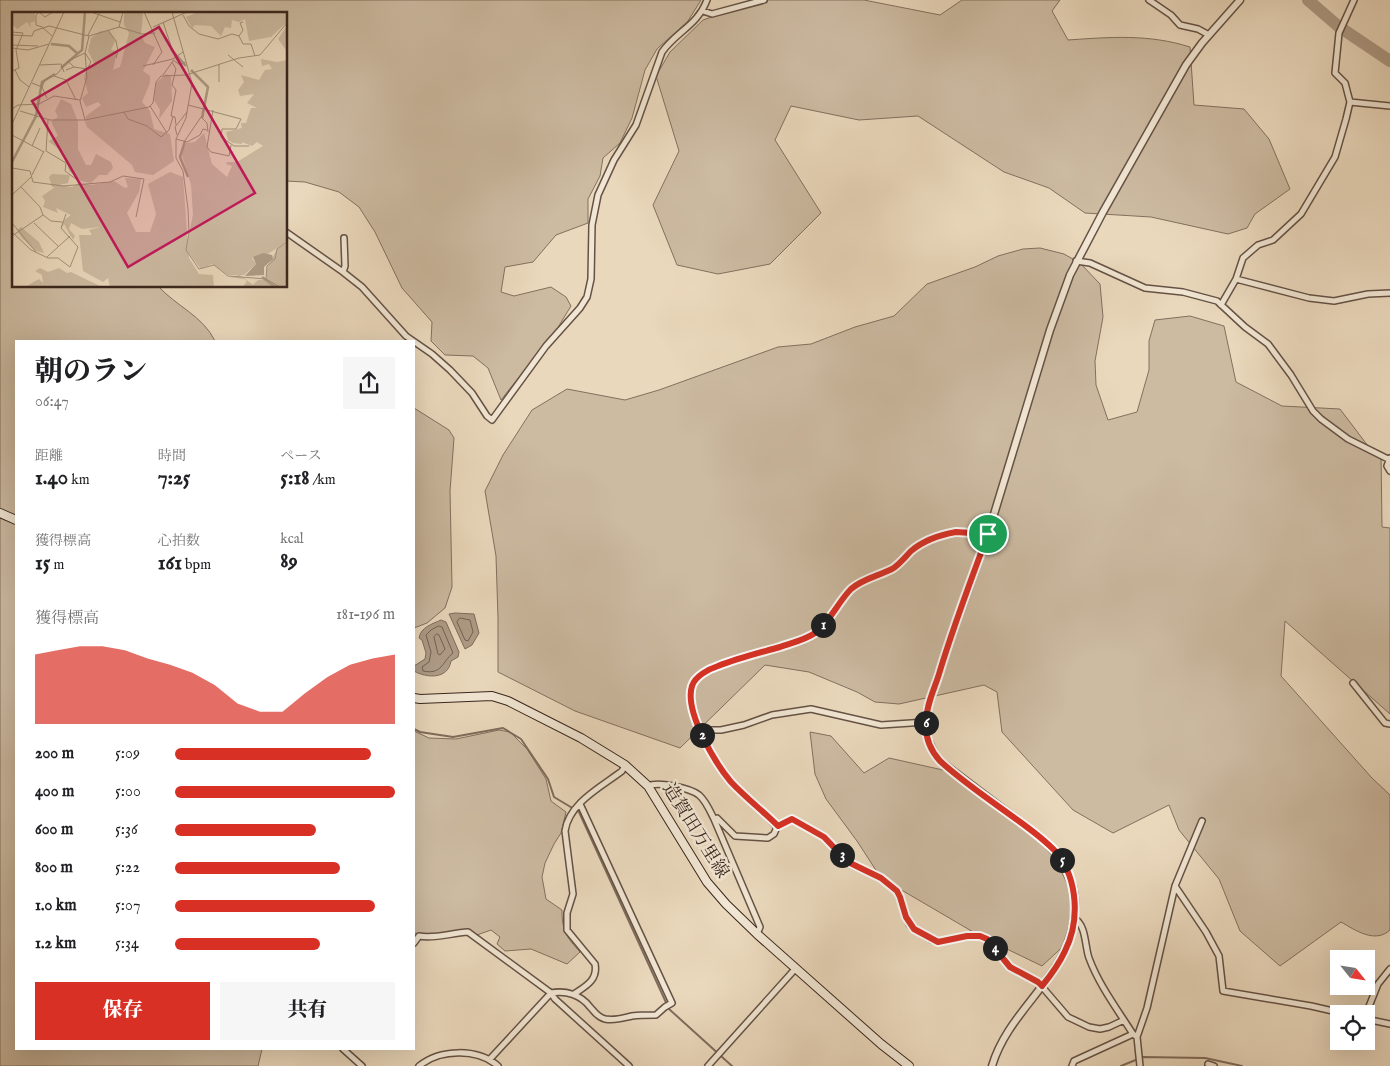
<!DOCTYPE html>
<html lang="ja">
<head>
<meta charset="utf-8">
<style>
  body { margin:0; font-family:"IM FELL English","Noto Serif JP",serif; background:#f6f6f6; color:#202124; height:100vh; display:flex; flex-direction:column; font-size:19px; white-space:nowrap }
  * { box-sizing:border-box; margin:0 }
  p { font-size:16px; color:#757577 }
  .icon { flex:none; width:28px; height:28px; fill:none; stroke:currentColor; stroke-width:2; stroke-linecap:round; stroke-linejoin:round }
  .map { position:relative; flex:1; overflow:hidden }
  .details { position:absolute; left:15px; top:340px; width:400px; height:710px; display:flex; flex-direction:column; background:#fff; border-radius:0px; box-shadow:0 5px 20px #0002 }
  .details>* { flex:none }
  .needle { width:32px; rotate:120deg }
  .buttons { position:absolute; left:1330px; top:950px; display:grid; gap:10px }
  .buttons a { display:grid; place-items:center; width:45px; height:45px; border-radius:0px; background:#fff; box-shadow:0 5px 20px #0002; font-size:25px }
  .pin { position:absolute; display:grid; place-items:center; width:42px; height:42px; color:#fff; margin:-21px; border:2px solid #fff; border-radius:50%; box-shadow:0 1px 5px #0007 }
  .km { position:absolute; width:25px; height:25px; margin:-12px; border-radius:50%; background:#222; color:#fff; font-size:14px; line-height:25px; text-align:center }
  .round { display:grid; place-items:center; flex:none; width:52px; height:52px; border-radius:0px; background:#f6f6f6 }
  .overview { display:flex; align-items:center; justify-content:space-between; height:85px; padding:0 20px }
  h1 { font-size:28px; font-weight:800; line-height:38px }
  .figures { display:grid; grid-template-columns:repeat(3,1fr); gap:8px; height:85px; padding:5px 20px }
  .figures div { display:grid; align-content:center }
  .figures b { font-size:21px; font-weight:800 }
  .figures small { font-size:14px; font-weight:400 }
  .figures p { font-size:14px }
  .chart { height:140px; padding:10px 20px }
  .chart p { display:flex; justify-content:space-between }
  .chart svg { width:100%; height:90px; margin-top:5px; fill:#d93025; opacity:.7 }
  .action { display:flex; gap:10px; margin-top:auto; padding:10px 20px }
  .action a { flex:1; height:58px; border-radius:0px; background:#d93025; color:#fff; font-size:20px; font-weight:800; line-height:58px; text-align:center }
  .action a+a { background:#f6f6f6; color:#202124 }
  ul { padding:0 20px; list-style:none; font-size:16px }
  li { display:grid; grid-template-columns:80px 60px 1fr; align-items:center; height:38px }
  li i { height:12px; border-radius:6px; background:#d93025 }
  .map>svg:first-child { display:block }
  .green { fill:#ccbaa1; stroke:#82705f }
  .water { fill:#ae9b86; stroke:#7f6c5c }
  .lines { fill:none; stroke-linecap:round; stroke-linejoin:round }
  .shore { stroke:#746052; stroke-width:1 }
  .stream { stroke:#7f6c5c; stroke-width:2 }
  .river { stroke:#ae9b86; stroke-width:12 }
  .minor-casing { stroke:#655245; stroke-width:8 }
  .tertiary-casing { stroke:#655245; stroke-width:9 }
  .secondary-casing { stroke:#39261d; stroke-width:10 }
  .minor { stroke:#f1e6d3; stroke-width:5 }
  .tertiary { stroke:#f1e6d3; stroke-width:6 }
  .secondary { stroke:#f1e6d3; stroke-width:8 }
  .route-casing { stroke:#fff; stroke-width:10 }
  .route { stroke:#d93025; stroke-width:6 }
  .labels { text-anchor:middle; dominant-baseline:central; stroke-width:5; stroke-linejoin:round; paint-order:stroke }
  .street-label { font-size:18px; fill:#39261d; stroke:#f1e6d3 }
  .inset-river { fill:none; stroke:#ae9b86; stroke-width:2.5 }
  .inset-road { fill:none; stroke:#a3917c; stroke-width:1 }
  .view { fill:#c2185b; fill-opacity:0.15; stroke:#c2185b; stroke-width:2.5 }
  .inset-edge { fill:none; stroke:#39261d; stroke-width:2.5 }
</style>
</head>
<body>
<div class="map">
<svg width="1390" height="1066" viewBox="0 0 1390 1066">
  <rect width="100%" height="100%" fill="#ead8bc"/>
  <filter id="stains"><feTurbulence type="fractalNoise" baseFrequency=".004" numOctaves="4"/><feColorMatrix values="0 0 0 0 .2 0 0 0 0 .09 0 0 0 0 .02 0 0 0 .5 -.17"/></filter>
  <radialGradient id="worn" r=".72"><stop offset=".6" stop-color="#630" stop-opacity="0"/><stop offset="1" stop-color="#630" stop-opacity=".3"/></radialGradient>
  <path class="green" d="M0 0H701L688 21 657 49 645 70 632 118 620 143 603 158 600 176 588 199V223L556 235 533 262 505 267 501 292 514 296 551 287 566 297 571 306 557 329 501 400 488 368 473 356 445 355 431 341 432 322 402 288 375 232 359 207 339 192 305 182 286 181V14H14V286H158C176 306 203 316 215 341H16V516L0 509Z
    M760 0H864L940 15 962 0H1060L1052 11 1068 40C1111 37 1149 34 1190 47L1194 105 1244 109 1269 139 1290 189 1255 214 1247 228 1228 234 1151 217 1085 213 1049 188 1004 172 918 116 859 120 791 106 775 140 821 213 770 264 718 274 677 265 653 205 679 151 656 76 670 52 703 20Z
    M1040 248 1064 254 1080 263 1100 284 1103 317 1095 361 1096 385 1108 420 1137 412 1149 370V341L1155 320 1190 316 1224 326 1236 382 1282 406 1340 409 1368 446 1381 453 1382 527 1390 528V714L1285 621 1281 676 1372 778 1390 795V930C1375 944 1355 930 1341 922L1280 966 1240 931 1219 879 1179 830 1169 805 1113 833 1073 810 1002 732 997 692 984 685 899 704 875 702 857 692 809 672 765 665 680 748 575 711 498 672V618L496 556 485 491 503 455 532 410 567 389 625 400 659 390 778 347 811 344 855 327 894 316 927 284 975 267 998 256 1023 249Z
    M414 408 449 430 454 438 450 491 452 587 445 608 427 623 414 628Z
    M0 516 16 523V1049H262L258 1066H0Z
    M499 730 510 732 527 749 546 779 551 801 566 812 561 833 554 844 545 863 542 877 546 899 562 910C562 930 566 937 580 952L567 964 531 949 505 951 497 944 500 937 491 930 477 935 467 929 434 935 414 933V731L429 738 456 739Z
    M810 732 831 736 864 773 889 758 952 772 1047 843 1075 899 1070 940 1042 966 980 936 881 878 857 841 826 799 815 774Z"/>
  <path class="water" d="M455 613 474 614 479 633 472 645 465 649 449 614Z
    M441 620 446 622 459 652 458 657 451 661C448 680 426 678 414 671V666L425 659 426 653 422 640 419 638C421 627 432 624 441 620Z"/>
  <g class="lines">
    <path class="shore" d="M460 618 470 620 473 632 468 641 465 640 457 622Z
      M439 626 442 627 453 653C442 662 442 675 423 671L422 667 429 662 431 652 426 635 431 630Z
      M437 634 439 635 445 649 440 655 438 654 434 637Z"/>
    <path class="stream" d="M414 729 420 732 453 737 503 728 521 739 548 779 554 797 579 812 669 1009 732 1066
      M1121 1066 1143 1057 1205 1058 1242 1066"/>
    <path class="river" d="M1308 0 1338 26 1390 61"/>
    <defs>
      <path id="minor" d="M1149 0 1171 15 1180 25 1198 29 1209 35
        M703 11 712 14 764 0
        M1350 102 1390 106
        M286 232 343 272 362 287 406 336 432 354 450 370 472 393 487 416 492 420 546 346 580 308 587 297 591 279 592 225 598 195 614 160 636 125 662 52C676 32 698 25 707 0
        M1076 261 1090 263 1145 288 1183 292 1217 301 1245 327 1268 344 1291 375 1313 411 1321 419 1348 439 1390 460
        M343 272 345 266 344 238
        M1236 279 1309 298 1334 301 1368 294 1390 293
        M1221 305 1236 279 1243 258 1258 245 1273 240 1301 214 1335 157 1346 119 1350 102 1345 83 1335 73 1339 33 1354 0
        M1390 458 1387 466 1390 471
        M1353 683 1385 723 1390 724
        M699 730H721L744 725 772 715 811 709 881 725 926 722
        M648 786C658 781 690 788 699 795 706 801 710 811 714 819L760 927 757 934
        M714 819 717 818 735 836 768 838 774 834 777 827 792 819 824 837 848 863 881 878 897 891 909 924 914 929 932 940 938 942 967 936H980L987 939 1010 967 1038 982 1068 1017 1089 1027 1100 1029 1109 1027 1124 1020
        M777 827C763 811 746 798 731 782 714 763 685 712 692 686 698 662 791 649 814 634 828 625 838 603 850 590 862 578 880 577 893 568 901 563 906 555 912 550 937 530 958 532 988 534
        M1175 886 1206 932 1219 956 1223 991 1311 1006 1346 1014
        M1075 919C1086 925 1085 947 1089 958 1099 985 1117 1009 1133 1034L1137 1037
        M414 943 419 936C435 939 451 933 468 932L551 993 555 999 629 1066
        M574 994C586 986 598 980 595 964L567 930V913L573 894 565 831C569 803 601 787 622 771L625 765
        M1366 1014 1378 984 1390 969
        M1366 1019 1390 1024
        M343 1049 362 1066
        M490 1059 551 993C566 990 581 995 590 1007 595 1012 597 1017 605 1019 615 1021 623 1018 632 1016 640 1015 648 1015 656 1015L665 1007 672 1003 580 804
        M1208 1064 1214 1066
        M419 1066C440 1049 477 1048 498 1066
        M708 1066 796 968
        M1072 1066 1074 1061 1133 1034
        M1140 1066 1137 1037 1147 1008 1175 886 1202 821"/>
      <path id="tertiary" d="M992 1066C1010 1005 1074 975 1075 906 1076 878 1060 855 1040 837L940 761 934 753 927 737 926 722 927 710 946 651 988 534 1050 330 1070 275 1103 212 1186 65 1202 43 1240 0"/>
      <path id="secondary" d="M0 513 16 520
        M414 698 420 699 492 696 508 701 581 738 625 765 648 786 707 882 726 904 757 934 881 1044 909 1066"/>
    </defs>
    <use href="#minor" class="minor-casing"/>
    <use href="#tertiary" class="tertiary-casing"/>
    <use href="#secondary" class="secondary-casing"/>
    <use href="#minor" class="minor"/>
    <use href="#tertiary" class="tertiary"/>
    <use href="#secondary" class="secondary"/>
  </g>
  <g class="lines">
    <defs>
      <path id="route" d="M956 532 988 534C971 580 953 627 939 674 934 690 926 706 926 722 925 737 930 750 940 761 963 782 990 800 1016 819 1030 829 1045 840 1057 853 1078 880 1080 921 1065 951 1059 964 1051 975 1042 986L1038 982 1010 967 987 939 980 936H967L938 942 914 929 906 917 900 897 897 891 881 878 848 862 824 837 792 819 778 826C763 811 746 798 731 782 715 763 684 711 692 686 695 676 709 669 718 666 738 658 759 653 780 647 791 643 805 640 815 633 830 622 838 602 851 589 862 579 878 576 892 569 899 565 905 557 911 551 924 540 939 535 956 532Z"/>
    </defs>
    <use href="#route" class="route-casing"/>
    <use href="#route" class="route"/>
  </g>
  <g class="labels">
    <g class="street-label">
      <text transform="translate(695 831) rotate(58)">造賀田万里線</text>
    </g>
  </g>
  <g transform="translate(12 12)">
    <rect width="275" height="275" fill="#ead8bc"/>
    <path d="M0 0H23V9L18 11 19 16 15 10 5 17 1 13ZM112 0H131L129 23 133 31 143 35 131 59 138 64V71L130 90 138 99 142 117 158 122 162 149 141 163 123 160 120 153 75 115 73 110 74 104 89 93 86 90 74 95 70 86 76 81 72 66 74 58 83 53 76 39 79 26 89 19H97L103 29 99 38 105 39 101 58 108 55 117 21 112 13ZM186 0H275V10L259 25 237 29 233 7 227 10 220 8 219 16 213 15 209 24 199 14 183 13 180 16 174 5ZM275 14V38H274L266 27ZM249 47 265 50 275 48V230L254 243 251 241 240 246 244 252 232 263H216L200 252 189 257 174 238 181 202 179 173 169 140 174 131 183 130 192 121 200 152 215 165 220 154 214 152 215 150H225L251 134 245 130 240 134 230 130V132L221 131 216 128 214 120 230 116 229 111H234L239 96H245L235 91 242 82 228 84 226 78 232 70 229 63 247 68 253 58 266 56 260 57 257 52 250 54ZM154 62 159 64 160 89 147 107 148 98 142 88 144 71ZM49 87 59 92 66 110V137L74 153H79L84 142 99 150 101 156 95 163H87L79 171 69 169 57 159 52 141 36 129 46 124 39 109 46 105 43 99ZM158 160 171 165 177 246 187 262 201 263 202 275H98L96 266 91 270 71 259 67 223H80L77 218 88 215 70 217 59 211 57 217 63 224 61 228 52 212 50 216V210L59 203 44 196 46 201 31 195 33 189 30 184 43 175H40L37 165 40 162 58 163 56 171 47 173 60 175 67 171 79 173 102 169 113 176 116 175 113 166 129 167 127 180 115 201 124 220H138L144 202 136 172ZM9 215 27 230 32 241 24 239 10 226 5 218ZM275 231V275H231L235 269 232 267 217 265 228 263 241 273 246 268H254L255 256 265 237ZM28 256 36 260 47 256 55 261 59 260 90 275H13L27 267 31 271 30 263 23 259Z" fill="#ccbaa1"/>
    <path d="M251 241 260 243 261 247 252 255V263L233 264 244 252 241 245Z" fill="#ae9b86"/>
    <path class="inset-river" d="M39 32 57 34 66 42M159 37 174 54M49 56 70 38 73 0M179 58 196 75 190 106M173 129 168 145 176 165M0 150 24 104 30 70 43 62M250 265 263 275"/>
    <path class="inset-road" d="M27 0 24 3V13L30 15 40 24M27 0 33 5 41 0M79 0 108 10M132 0 150 40 141 53M160 0 180 71 174 106 164 127V146L171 159 176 197 177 221 174 238 187 257 202 253 216 264 254 267 268 275M171 3 177 14 187 22 206 27 220 22 227 24 231 32H239L243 44M151 10 160 37M107 15 111 0M141 15 175 0M96 18 104 29 106 39 104 46M0 20 11 21 4 38M0 23 20 24 22 19 37 14 77 24 107 15 130 22 143 21M76 23 88 0M227 24 231 18 228 11 231 10M0 33 26 34M0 36 16 38 37 32M216 43 231 55M161 48 168 53 174 50M56 49 73 41 75 65 68 89 73 108M160 50 164 57 160 73 164 78 159 104 163 105 164 113M207 52V70M28 53 49 52 52 60M131 54 161 47 171 40M75 57 79 50 73 41 77 24M3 58 8 68 17 75M54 58 62 55 75 57M0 59 7 56 4 38M151 63 161 49M42 64 54 68 64 88M20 71 30 75 35 86M30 75 33 68 45 62 56 49 62 55M176 93 229 107 224 117H210L209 125 222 134H237M138 94 155 121M0 97 6 93 27 92 42 84 68 88M201 98 195 135 199 140 217 144 219 133M8 99 38 108H73L137 95 141 91 144 70 149 64 174 63 227 46 248 43 275 11M112 100 116 107 135 114 149 125 157 118 161 105M36 108 34 139 54 151 53 159 68 170M0 112 52 0M0 123 32 140M165 123 163 115 175 100M164 127 175 130 188 123 191 117 195 118M172 130 189 105 195 111 196 120M20 134 28 116M0 156 18 159 21 170 51 174 98 170 111 164 132 167 124 205M20 163 32 139M9 175 28 195 31 203 39 209 50 210M0 183 19 165M0 211 24 240M22 211 47 235M0 220 19 238 36 246H46L58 255 66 235 49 216 54 202M0 224 31 203M35 245 58 224M254 267 255 254 263 247 265 237 275 230"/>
    <path class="view" d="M147 15 243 181 116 255 20 89Z"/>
    <rect width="275" height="275" class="inset-edge"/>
  </g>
  <rect width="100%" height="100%" filter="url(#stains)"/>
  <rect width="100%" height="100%" fill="url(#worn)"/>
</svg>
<div class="buttons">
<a><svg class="needle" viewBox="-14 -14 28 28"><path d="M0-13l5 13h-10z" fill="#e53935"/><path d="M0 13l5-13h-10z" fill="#757577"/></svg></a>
<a><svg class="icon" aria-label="locate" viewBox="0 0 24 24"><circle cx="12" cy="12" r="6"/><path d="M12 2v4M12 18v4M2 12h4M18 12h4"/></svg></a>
</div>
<div class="pin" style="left:988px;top:534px;background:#1e9e55"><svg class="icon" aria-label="arrive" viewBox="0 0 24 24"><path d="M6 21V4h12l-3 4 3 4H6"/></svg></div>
<b class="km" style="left:823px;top:625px">1</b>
<b class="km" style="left:702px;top:735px">2</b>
<b class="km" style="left:842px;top:855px">3</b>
<b class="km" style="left:995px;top:948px">4</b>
<b class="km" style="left:1062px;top:860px">5</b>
<b class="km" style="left:926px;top:723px">6</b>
<section class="details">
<div class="overview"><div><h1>朝のラン</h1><p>06:47</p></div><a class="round"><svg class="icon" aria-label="share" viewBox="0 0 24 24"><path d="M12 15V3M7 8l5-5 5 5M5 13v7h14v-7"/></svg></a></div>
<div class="figures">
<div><p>距離</p><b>1.40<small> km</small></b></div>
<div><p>時間</p><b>7:25</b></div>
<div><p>ペース</p><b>5:18<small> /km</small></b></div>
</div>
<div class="figures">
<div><p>獲得標高</p><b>15<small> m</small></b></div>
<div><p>心拍数</p><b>161<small> bpm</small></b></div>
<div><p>kcal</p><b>89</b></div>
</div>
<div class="chart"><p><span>獲得標高</span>181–196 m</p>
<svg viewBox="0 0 160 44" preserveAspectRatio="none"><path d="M0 44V10L10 8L20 6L30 6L40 8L50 12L60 15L70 19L80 25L90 34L100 38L110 38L120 29L130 21L140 15L150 12L160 10V44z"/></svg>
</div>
<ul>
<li><b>200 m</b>5:09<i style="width:89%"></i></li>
<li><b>400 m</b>5:00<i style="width:100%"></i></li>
<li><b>600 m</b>5:36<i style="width:64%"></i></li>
<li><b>800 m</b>5:22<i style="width:75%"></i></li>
<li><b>1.0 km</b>5:07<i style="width:91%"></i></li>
<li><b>1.2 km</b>5:34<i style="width:66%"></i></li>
</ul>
<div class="action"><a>保存</a><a>共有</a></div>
</section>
</div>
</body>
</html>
